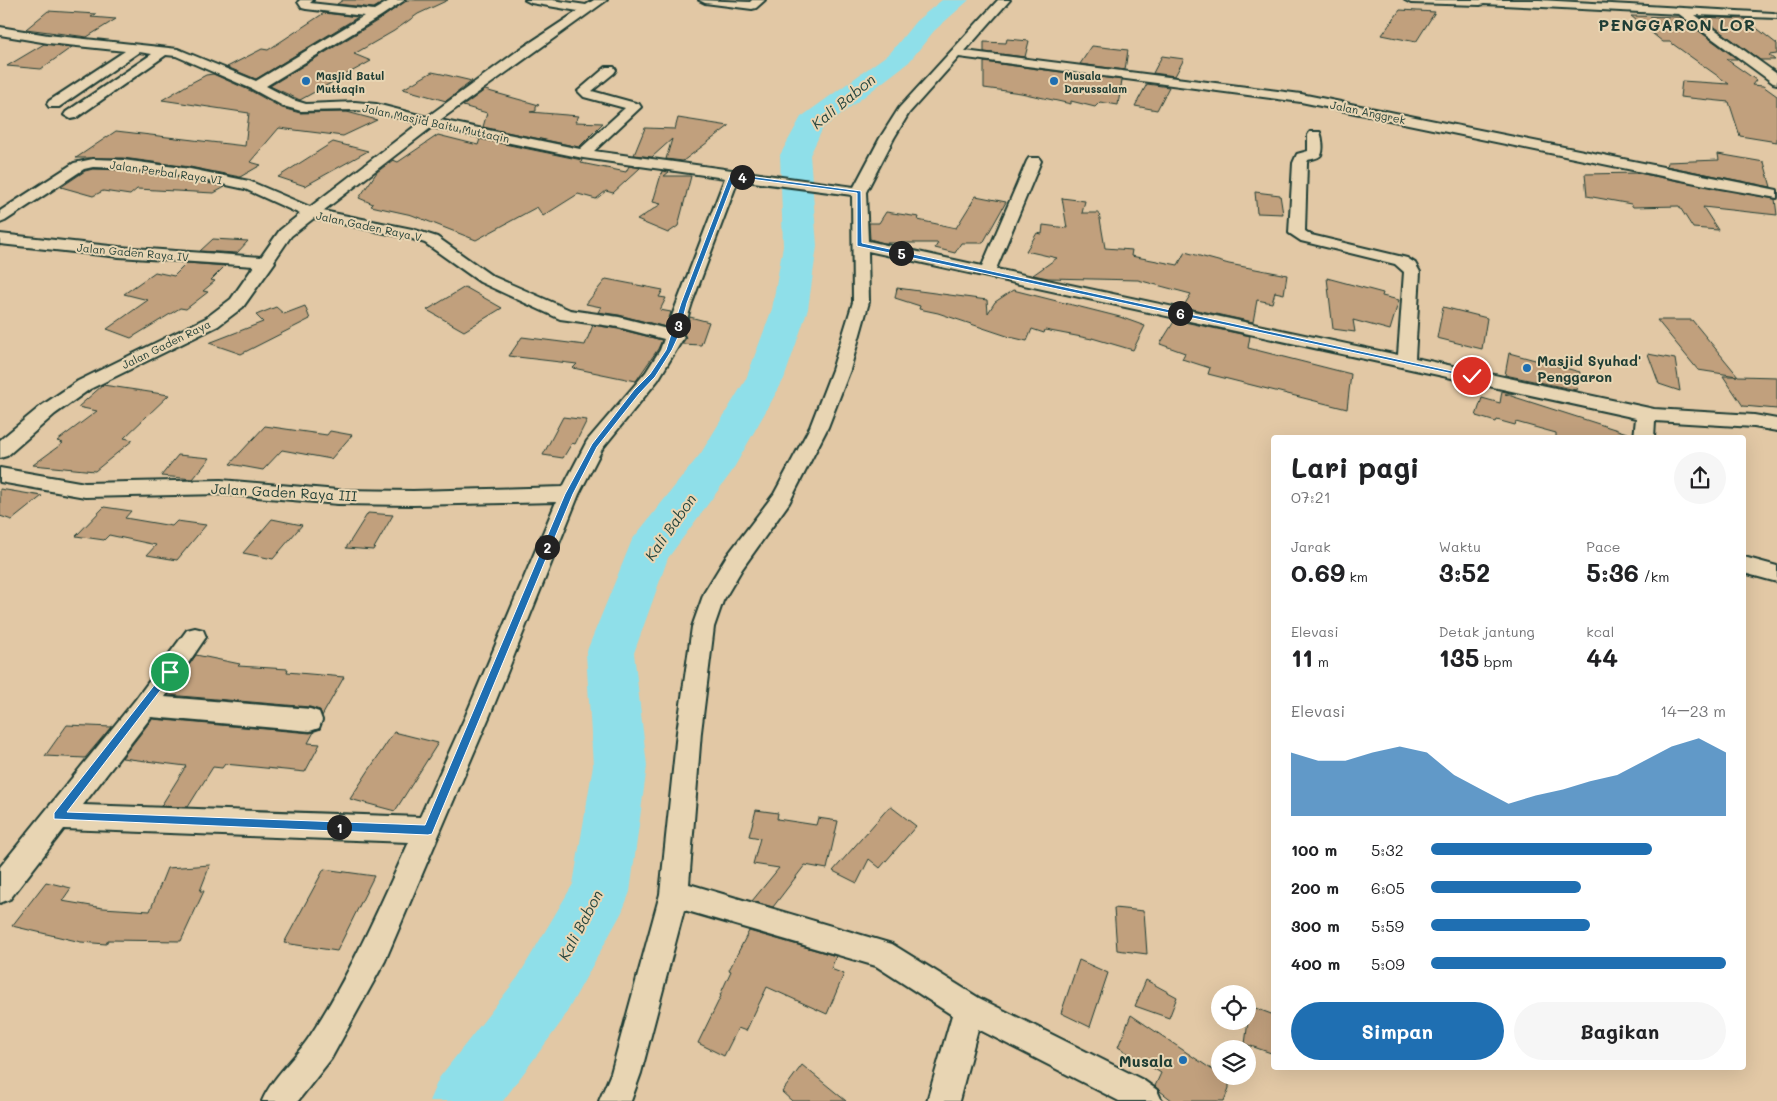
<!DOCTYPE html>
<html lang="id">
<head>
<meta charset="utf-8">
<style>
  body { margin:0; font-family:Mali,sans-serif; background:#f6f6f6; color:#202124; height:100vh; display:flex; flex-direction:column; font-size:19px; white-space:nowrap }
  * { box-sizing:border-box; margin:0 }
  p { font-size:16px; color:#757577 }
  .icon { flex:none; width:28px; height:28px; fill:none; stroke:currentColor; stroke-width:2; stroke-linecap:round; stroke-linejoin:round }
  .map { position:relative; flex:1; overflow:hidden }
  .drawer { position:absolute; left:1271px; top:435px; width:475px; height:635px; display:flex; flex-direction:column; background:#fff; border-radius:5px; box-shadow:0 5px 20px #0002 }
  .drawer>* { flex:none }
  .fabs { position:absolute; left:1211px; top:985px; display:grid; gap:10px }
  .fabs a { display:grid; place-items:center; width:45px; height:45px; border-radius:50%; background:#fff; box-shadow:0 5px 20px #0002; font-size:25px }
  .pin { position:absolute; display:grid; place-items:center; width:42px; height:42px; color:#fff; margin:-21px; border:2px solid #fff; border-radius:50%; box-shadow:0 1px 5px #0007 }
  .km { position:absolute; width:25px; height:25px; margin:-12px; border-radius:50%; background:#222; color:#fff; font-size:14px; line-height:25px; text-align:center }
  .round { display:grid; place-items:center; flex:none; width:52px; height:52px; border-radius:26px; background:#f6f6f6 }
  .summary { display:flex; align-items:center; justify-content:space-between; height:85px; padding:0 20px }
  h1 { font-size:28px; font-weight:800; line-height:38px }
  .figures { display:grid; grid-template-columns:repeat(3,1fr); gap:8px; height:85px; padding:5px 20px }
  .figures div { display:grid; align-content:center }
  .figures b { font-size:25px; font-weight:800 }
  .figures small { font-size:14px; font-weight:400 }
  .figures p { font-size:14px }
  .chart { height:140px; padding:10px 20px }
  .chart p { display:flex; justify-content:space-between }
  .chart svg { width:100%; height:90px; margin-top:5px; fill:#1f6fb2; opacity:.7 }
  .action { display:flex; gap:10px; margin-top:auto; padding:10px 20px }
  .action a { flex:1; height:58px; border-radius:30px; background:#1f6fb2; color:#fff; font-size:20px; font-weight:800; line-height:58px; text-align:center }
  .action a+a { background:#f6f6f6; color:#202124 }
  ul { padding:0 20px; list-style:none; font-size:16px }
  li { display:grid; grid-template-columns:80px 60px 1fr; align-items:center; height:38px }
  li i { height:12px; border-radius:6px; background:#1f6fb2 }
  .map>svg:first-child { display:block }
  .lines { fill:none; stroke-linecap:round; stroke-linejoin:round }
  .river { fill:#8fdfe9; fill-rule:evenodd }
  .building { fill:#c1a07d; stroke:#1f3d34 }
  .minor-casing { stroke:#1f3d34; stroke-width:4 }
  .minor { fill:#e8d5b3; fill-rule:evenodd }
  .route { fill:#1f6fb2; stroke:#fff }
  .poi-dot { fill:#1f6fb2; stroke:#e8d5b3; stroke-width:2 }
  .labels { text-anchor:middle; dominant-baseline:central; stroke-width:4; stroke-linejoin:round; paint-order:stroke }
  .far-poi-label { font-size:11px; font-weight:bold; fill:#1f3d34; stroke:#e8d5b3; text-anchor:start }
  .far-street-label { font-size:11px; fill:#1f3d34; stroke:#e8d5b3 }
  .poi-label { font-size:14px; font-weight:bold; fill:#1f3d34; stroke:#e8d5b3; text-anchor:start }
  .street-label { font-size:14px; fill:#1f3d34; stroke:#e8d5b3 }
  .water-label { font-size:15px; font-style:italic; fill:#25453d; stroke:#e8d5b3 }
  .far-district-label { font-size:16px; font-weight:bold; letter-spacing:1px; fill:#1f3d34; stroke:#e8d5b3 }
  .near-poi-label { font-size:16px; font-weight:bold; fill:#1f3d34; stroke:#e8d5b3; text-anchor:end }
</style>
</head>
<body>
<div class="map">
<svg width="1777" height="1101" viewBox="0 0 1777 1101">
  <rect width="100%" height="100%" fill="#e2c8a5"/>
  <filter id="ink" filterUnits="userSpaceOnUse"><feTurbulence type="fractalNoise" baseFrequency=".02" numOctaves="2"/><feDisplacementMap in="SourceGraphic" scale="10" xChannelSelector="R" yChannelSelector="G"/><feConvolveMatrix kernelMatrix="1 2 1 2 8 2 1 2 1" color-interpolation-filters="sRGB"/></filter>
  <g filter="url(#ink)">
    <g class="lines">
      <path class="river" d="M942 0H969L934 31 909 62 823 128 810 155 817 246 808 309 784 379 731 473 668 558 634 653 647 766 630 892 622 912 562 1021 503 1101H429L439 1078 518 977 573 884 593 766 586 653 632 540 701 453 746 379 772 309 783 246 780 155 801 117 891 52 916 21Z"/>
    </g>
    <path class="building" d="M343 0H387L374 8 337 4Z
      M407 0H448L418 14 394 31 354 54 371 61 300 100 270 86 382 18Z
      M1400 10 1435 12 1416 42 1382 35Z
      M48 11 96 14 91 17 116 19 87 37 26 29Z
      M324 13 358 17 256 79 227 67 262 49 268 50Z
      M1631 16 1680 17 1737 59H1726L1756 80 1752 85 1763 86 1777 96V142L1740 136 1729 102 1680 97 1682 81 1729 84 1670 42H1663Z
      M1701 17 1745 19 1777 44V54L1769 55 1775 60H1760Z
      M1007 39 1029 41 1025 57 984 52V42L1006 43Z
      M44 44 72 47 41 69 7 66Z
      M1092 46 1128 50 1125 70 1080 64Z
      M1162 56 1184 59 1175 76 1153 73Z
      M984 62 1122 80 1118 105 1100 102 1095 107 1071 101V104L1021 93 984 88Z
      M432 72 442 74 472 81 446 101 403 89Z
      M213 74 251 91 282 108 300 113 347 112 377 120 343 136 279 128 250 162 261 165 240 177 190 167 123 158H76L116 131 245 146 249 113 162 100 189 84 206 75Z
      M1147 84 1169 87 1157 110 1135 106Z
      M485 90 539 105 536 107V111L530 112 579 116 575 122 603 123 579 147 483 127 487 113 463 106Z
      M678 118 729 126 683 161 666 159 672 139 652 157 634 155 645 128 675 129Z
      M438 135 478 145 480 139 582 160 581 163 626 172 629 166 640 168 613 193 606 191 596 199 578 194 543 216 537 207 476 240 412 215 371 206 373 204 359 198 377 172 393 160 398 162Z
      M333 142 368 151 305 186 278 177Z
      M1718 154 1764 162 1771 187 1666 166 1668 164 1667 162 1719 160Z
      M93 169 123 170 190 179 225 187 214 193 137 189 130 195 103 191 93 196 61 187 85 171Z
      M662 171 669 172 664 176H691L678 226 668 233 637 220 661 204 653 202Z
      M1638 173 1775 199 1777 215 1703 207 1718 230 1693 228 1679 206 1633 207 1631 204 1587 196 1585 174Z
      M1255 192 1280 195 1283 214 1257 213Z
      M976 196 1006 202 983 243H961L955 253 935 248 938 243H884L870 239 869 223H879L886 212 919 217 918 220 956 228Z
      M1062 198 1085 201 1082 213H1099L1105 248 1132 250 1131 256 1178 265 1185 252 1229 264 1287 275 1284 294 1275 292 1272 303 1257 300 1253 322 1183 307 1191 294 1138 280 1048 278 1033 275 1057 258 1026 251 1037 233 1042 234 1043 225 1067 228Z
      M213 239 248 241 237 253 200 251Z
      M187 263 225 266 211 280 215 281 203 291 208 292 186 309 180 308 131 338 107 329 148 300 124 294 155 272 174 276Z
      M1327 278 1383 293 1382 296 1399 300 1390 330 1353 320 1355 332 1333 329Z
      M606 279 663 290 659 297 666 298 660 310 671 312 666 327 619 315 598 312 601 307 586 304Z
      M465 287 502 308 464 331 427 310Z
      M897 288 987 300 988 313 995 302 1013 290 1120 317 1145 326 1133 350 1092 338V339L1045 330 1044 333 1032 329 1027 341 1010 337 938 313 919 309 920 306 895 298Z
      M305 306 310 319 241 354 209 343 263 322 256 315 276 307 284 314Z
      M1443 307 1487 318 1482 349 1437 338Z
      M690 317 709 322 701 345 682 344 686 338 684 334Z
      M1175 320 1250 336 1248 348 1351 374 1347 409 1208 374 1210 368 1182 359 1185 353 1160 344Z
      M1657 320H1692L1738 376 1777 377V409L1743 406 1723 376H1737L1698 370Z
      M593 325 618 329 662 340 658 349 636 381 573 368 577 364 509 356 522 337 585 345Z
      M1509 353 1580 372 1576 390 1505 375Z
      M1648 354 1675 359 1680 391 1659 384Z
      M103 385 169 395 124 438 133 440 95 471 33 465 63 443 57 441 97 411 78 407Z
      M1502 391 1515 394H1505L1627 433V438H1556V433L1516 422 1515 425 1497 420 1496 422 1476 416 1482 398 1500 403Z
      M563 417 587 420 575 444 572 443 563 458 543 455Z
      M265 426 327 435 330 431 352 435 331 459 282 450 263 470 230 464Z
      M178 455 210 458 193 479 161 476Z
      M0 489 42 496 12 520 0 516Z
      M104 507 131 511 125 518 172 526 177 521 206 525 177 560 147 555 156 545 109 535 104 540 76 536Z
      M368 513 393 515 373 550 346 548Z
      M272 519 302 525 273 559 243 553Z
      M196 655 240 664 238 666 288 669 287 672 344 677 322 716 320 710 310 707 168 695Z
      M152 719 310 733 314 732 308 743 320 744 305 772 225 764 222 768 213 767 188 807 161 806 186 766 122 758Z
      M67 725 111 727 85 758 45 756Z
      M394 732 438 743 395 811 350 799Z
      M890 806 916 826 880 868 869 859 857 883 833 871Z
      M756 810 778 813 777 819 816 825 818 818 838 821 827 869 805 865 773 907 752 901 779 868 753 864 760 838 749 836Z
      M210 865 200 891H204L181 941 108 940 106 944 81 942 12 926 46 882 71 888 62 901 103 908 150 911 167 868Z
      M324 869 374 876 337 951 284 943Z
      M1114 908 1144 911 1147 954 1117 950Z
      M749 931 836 956 831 969 844 974 827 1014 767 987 746 1031 738 1028 724 1056 698 1043 721 996 720 995 731 971 729 970Z
      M1079 960 1108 973 1090 1027 1061 1013Z
      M1146 980 1177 997 1169 1018 1135 1006Z
      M1250 1006 1274 1015V1054L1245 1044Z
      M1131 1015 1229 1081V1088L1224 1101H1173L1160 1091 1155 1086 1161 1073 1118 1047Z
      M802 1065 846 1101H792L782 1092Z"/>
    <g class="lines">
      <defs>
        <path id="minor" d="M300 0H313L310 3 374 10 391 0H405L381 16 266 86 293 100 306 104 355 102 376 104 427 117 516 52 578 11 531 3 525 0H552L586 5 594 0H607L440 120 580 149 625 108 584 97 578 91 606 67H614L616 70 614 73 592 91 639 104 641 107 594 151 854 187 880 138 899 108 998 0H1010L965 51 1301 94 1777 190V198L1720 188 1301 102 959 57 909 113 894 138 866 192 868 241 982 266 1027 161 1029 158H1039L1041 161 996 269 1398 355 1404 272 1395 264 1301 241 1289 233 1293 163 1297 154 1308 151V135L1310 132H1320C1322 137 1324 150 1321 155 1319 158 1312 159 1308 160L1307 163 1305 231 1311 235 1407 258 1415 263 1420 272 1415 358 1654 409 1754 415 1777 419V431L1754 427 1655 421 1654 438H1634L1636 418 868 251 869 302 850 370 828 427 789 503 742 569 723 601 714 627 701 732 689 884 892 944 979 998 1143 1080 1157 1090 1162 1101H1119L978 1029 959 1101H927L952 1015 876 966 684 910 641 1073 631 1101H599L611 1073 660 894 677 732 692 627 704 593 726 557 774 494 810 427 832 370 853 302 852 195 738 180 692 303 682 335 684 337 658 380 602 449 579 494 490 715 385 961 331 1059 298 1101H262C273 1076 295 1059 310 1036 350 975 379 908 409 842L64 829 10 899 0 903V867L136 699 187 630 195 628 203 630 206 637 165 697 310 709 319 712 322 720 319 728 310 731 151 717 83 805 420 817 466 715 556 502 413 505 338 504 221 494 85 497 0 482V468L85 483 221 480 338 490 413 491 563 487 587 441 646 372 660 350 664 339 618 327 560 319 480 282 425 243 409 238 314 218 291 236 274 261 275 262 243 307 218 326 90 389 55 414 7 456 0 458V440L41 406 78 381 206 318 231 299 254 266 119 257 0 244V234L119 247 261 257 280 230 300 214 245 189 190 177 123 168 93 167 84 169 5 221 0 223V211L74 163 93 159 123 160 190 169 249 181 310 207 419 123 376 112 355 110 301 111 283 106 252 89 176 56 166 55 76 118 71 119 64 115 66 112 152 54 139 52 59 107H49L47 104 49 101 125 51 48 43 0 35V27L48 35 178 49 256 81 364 16 306 9 302 8 298 2ZM432 127 583 158 725 178 667 329 619 317 570 310 492 276 437 237 412 229 323 211Z
          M699 0 750 2 752 0H765L756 8 752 9 705 3Z
          M1405 0H1539L1773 13 1777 14V18L1695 15 1777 74V84L1773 83 1679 14 1484 4 1480 5 1411 3Z
          M1744 557 1777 566V582L1744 573Z"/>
      </defs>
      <use href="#minor" class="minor-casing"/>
      <use href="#minor" class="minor"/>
    </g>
  </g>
  <path class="route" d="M733 174 861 191 862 243 1475 376 1472 378 857 246V193L735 177 687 303 678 337 672 350 655 377 639 394 597 447 573 494 432 834 428 835 54 819V813L167 669 170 668 174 672 173 674 67 812 425 825 565 494 592 444 634 390 650 374 666 350 681 303 730 175Z"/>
  <g class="poi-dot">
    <circle cx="306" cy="81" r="5"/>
    <circle cx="1054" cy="81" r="5"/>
    <circle cx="1527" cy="368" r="5"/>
    <circle cx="1183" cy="1060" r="5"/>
  </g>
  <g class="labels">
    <g class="far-poi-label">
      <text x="316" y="75">Masjid Batul<tspan x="316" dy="13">Muttaqin</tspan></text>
      <text x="1064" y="75">Musala<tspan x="1064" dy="13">Darussalam</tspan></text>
    </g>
    <g class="far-street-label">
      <text transform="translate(1368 112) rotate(12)">Jalan Anggrek</text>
      <text transform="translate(436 123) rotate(12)">Jalan Masjid Baitu Muttaqin</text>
      <text transform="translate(166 172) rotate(8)">Jalan Perbal Raya VI</text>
      <text transform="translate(369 226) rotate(12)">Jalan Gaden Raya V</text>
      <text transform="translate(133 252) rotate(5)">Jalan Gaden Raya IV</text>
      <text transform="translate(166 344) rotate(-26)">Jalan Gaden Raya</text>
    </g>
    <g class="poi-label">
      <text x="1537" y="360">Masjid Syuhad'<tspan x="1537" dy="16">Penggaron</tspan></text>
    </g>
    <g class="street-label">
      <text transform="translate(284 492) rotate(3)">Jalan Gaden Raya III</text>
    </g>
    <g class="water-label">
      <text transform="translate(843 101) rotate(-39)">Kali Babon</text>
      <text transform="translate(670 527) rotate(-55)">Kali Babon</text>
      <text transform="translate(580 925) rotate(-62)">Kali Babon</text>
    </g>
    <g class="far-district-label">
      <text x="1677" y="24">PENGGARON LOR</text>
    </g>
    <g class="near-poi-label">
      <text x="1173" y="1060">Musala</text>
    </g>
  </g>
</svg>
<div class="fabs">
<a><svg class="icon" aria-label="locate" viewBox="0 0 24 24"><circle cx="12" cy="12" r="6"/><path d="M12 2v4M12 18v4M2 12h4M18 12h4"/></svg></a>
<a><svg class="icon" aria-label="layers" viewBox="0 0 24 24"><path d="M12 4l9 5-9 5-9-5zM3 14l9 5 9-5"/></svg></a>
</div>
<div class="pin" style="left:170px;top:672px;background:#1e9e55"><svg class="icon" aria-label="arrive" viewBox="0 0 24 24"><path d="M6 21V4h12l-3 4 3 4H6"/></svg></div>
<div class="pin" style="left:1472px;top:376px;background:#d93025"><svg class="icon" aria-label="check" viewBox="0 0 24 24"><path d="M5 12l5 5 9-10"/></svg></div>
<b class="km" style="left:339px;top:827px">1</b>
<b class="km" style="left:547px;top:547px">2</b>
<b class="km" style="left:678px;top:325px">3</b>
<b class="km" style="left:742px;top:177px">4</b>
<b class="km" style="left:901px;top:253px">5</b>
<b class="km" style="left:1180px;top:313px">6</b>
<section class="drawer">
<div class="summary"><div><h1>Lari pagi</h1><p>07:21</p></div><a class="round"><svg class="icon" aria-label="share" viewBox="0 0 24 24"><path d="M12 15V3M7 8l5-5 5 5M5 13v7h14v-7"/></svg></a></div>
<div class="figures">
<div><p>Jarak</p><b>0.69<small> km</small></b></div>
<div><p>Waktu</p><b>3:52</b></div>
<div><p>Pace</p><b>5:36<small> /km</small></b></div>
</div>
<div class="figures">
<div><p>Elevasi</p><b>11<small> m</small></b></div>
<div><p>Detak jantung</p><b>135<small> bpm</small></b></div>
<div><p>kcal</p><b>44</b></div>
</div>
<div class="chart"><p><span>Elevasi</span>14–23 m</p>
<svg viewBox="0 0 160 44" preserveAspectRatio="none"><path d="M0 44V13L10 17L20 17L30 13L40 10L50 13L60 24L70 31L80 38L90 34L100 31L110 27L120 24L130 17L140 10L150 6L160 13V44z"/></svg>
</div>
<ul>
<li><b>100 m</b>5:32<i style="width:75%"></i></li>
<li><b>200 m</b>6:05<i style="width:51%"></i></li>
<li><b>300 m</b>5:59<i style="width:54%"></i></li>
<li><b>400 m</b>5:09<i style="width:100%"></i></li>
</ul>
<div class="action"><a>Simpan</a><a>Bagikan</a></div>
</section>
</div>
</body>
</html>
